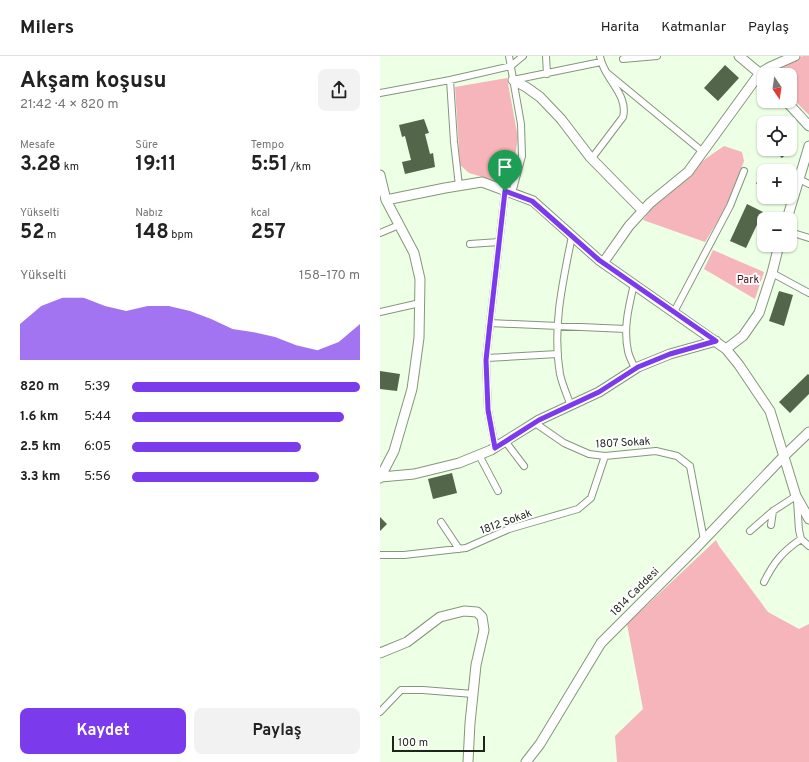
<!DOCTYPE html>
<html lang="tr">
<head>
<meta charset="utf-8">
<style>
  body { margin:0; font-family:Overpass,sans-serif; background:#f2f2f2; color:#222; height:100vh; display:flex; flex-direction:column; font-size:15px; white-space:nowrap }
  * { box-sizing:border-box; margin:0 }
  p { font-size:13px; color:#767676 }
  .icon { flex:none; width:22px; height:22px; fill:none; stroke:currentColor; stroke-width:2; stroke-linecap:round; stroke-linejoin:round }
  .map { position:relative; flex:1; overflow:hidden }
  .drawer { display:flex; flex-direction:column; background:#fff; width:380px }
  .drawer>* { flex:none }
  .needle { width:26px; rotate:167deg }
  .buttons { position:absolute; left:377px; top:12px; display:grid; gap:8px }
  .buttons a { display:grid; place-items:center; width:40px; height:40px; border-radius:8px; background:#fff; box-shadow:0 1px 3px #0004; font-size:20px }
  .scale { position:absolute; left:12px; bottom:10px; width:93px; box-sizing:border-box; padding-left:4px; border:2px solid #1d251a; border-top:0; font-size:11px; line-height:14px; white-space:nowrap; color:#1d251a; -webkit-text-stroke:3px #fff; paint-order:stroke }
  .pin { position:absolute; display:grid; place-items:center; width:34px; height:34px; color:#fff; margin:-41px -17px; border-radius:50% 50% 50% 0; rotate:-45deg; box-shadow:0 0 4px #0007 }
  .pin .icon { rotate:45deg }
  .round { display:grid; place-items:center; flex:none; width:42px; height:42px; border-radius:8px; background:#f2f2f2 }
  .summary { display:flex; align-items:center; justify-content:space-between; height:68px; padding:0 20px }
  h1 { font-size:22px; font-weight:700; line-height:30px }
  .stats { display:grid; grid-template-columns:repeat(3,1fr); gap:6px; height:68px; padding:4px 20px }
  .stats div { display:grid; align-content:center }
  .stats b { font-size:20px; font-weight:700 }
  .stats small { font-size:11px; font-weight:400 }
  .stats p { font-size:11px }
  .chart { height:112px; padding:8px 20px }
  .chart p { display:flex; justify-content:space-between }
  .chart svg { width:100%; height:72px; margin-top:4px; fill:#7c3aed; opacity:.7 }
  .button { display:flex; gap:8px; margin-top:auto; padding:8px 20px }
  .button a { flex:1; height:46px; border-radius:8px; background:#7c3aed; color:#fff; font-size:16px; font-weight:700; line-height:46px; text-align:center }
  .button a+a { background:#f2f2f2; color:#222 }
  ul { padding:0 20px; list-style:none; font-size:13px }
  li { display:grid; grid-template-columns:64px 48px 1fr; align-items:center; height:30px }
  li i { height:10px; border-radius:5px; background:#7c3aed }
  header { display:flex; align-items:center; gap:24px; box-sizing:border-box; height:56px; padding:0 20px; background:#fff; border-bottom:1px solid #e0e0e0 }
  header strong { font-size:19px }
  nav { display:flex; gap:22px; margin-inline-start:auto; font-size:14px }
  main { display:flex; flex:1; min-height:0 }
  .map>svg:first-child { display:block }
  .green { fill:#f6b5ba }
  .building { fill:#53664a }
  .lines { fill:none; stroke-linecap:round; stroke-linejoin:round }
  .street-casing { stroke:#84977a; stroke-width:8 }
  .secondary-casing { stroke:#84977a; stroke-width:11 }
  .street { stroke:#fff; stroke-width:6 }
  .secondary { stroke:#fff; stroke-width:9 }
  .route-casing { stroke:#fff; stroke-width:8 }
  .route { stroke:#7c3aed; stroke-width:5 }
  .labels { text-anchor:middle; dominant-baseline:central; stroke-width:4; stroke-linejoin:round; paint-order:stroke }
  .park-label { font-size:11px; fill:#4d0f1c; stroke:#fff }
  .street-label { font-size:11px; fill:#1d251a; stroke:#fff }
</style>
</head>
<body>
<header>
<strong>Milers</strong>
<nav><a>Harita</a><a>Katmanlar</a><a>Paylaş</a></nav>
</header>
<main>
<section class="drawer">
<div class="summary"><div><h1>Akşam koşusu</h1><p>21:42 · 4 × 820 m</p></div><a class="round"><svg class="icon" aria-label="share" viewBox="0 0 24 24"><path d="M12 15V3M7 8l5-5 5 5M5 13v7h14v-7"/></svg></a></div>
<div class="stats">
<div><p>Mesafe</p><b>3.28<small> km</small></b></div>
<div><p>Süre</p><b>19:11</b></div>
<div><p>Tempo</p><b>5:51<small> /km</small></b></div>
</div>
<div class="stats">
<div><p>Yükselti</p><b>52<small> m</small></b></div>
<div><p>Nabız</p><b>148<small> bpm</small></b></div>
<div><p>kcal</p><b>257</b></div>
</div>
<div class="chart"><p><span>Yükselti</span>158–170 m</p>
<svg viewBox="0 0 160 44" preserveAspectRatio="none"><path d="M0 44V22L10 11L20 6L30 6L40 11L50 14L60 11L70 11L80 14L90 19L100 25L110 27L120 30L130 35L140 38L150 33L160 22V44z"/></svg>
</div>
<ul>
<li><b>820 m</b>5:39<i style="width:100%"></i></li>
<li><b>1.6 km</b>5:44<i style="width:93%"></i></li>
<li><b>2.5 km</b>6:05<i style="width:74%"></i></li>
<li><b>3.3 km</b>5:56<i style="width:82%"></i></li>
</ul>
<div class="button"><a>Kaydet</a><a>Paylaş</a></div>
</section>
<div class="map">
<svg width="429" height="706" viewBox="0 0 429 706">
  <rect width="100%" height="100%" fill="#edffe5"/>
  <path class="green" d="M423 0H429V59L410 40V19H392L391 15Z
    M127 22 138 82 135 100 130 122 123 127 89 117 80 109 75 31Z
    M344 90 362 96 364 105 348 148 325 186 263 164C283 137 315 109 344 90Z
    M333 194 384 216 375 243 324 213Z
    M336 484 339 490 388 556 419 573 429 568V706H237L235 680 263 653 247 568Z"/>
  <path class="building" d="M345 9 359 22 338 45 324 32Z
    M44 63 49 77 45 78 50 98 53 97 55 111 25 118 22 106 31 104 25 80 22 81 19 69Z
    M410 89 413 92 402 102 392 93H410Z
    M384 120V137L376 127Z
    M367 148 383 156 366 192 350 185Z
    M399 235 413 239 404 270 389 265Z
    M0 315 20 318 17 335 0 333Z
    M428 318 429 319V338L410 357 399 346Z
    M72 417 77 437 53 443 48 423Z
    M0 461 7 468 0 475Z"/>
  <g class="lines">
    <defs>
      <path id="street" d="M129 0 141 68 142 100 132 137
        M166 0 167 18
        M243 3 277 0
        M226 16 323 96
        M70 24 74 86 79 130
        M133 24 221 6
        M0 37 70 24 131 10 143 0
        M212 102 243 61C249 38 223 22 220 0
        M419 123 429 128
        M410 176 429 182
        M0 177 19 169
        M90 188 119 186
        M392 217 429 237
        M254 228C249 250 243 272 248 295 249 301 253 307 255 313
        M0 256 40 247
        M294 256 350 150 364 115
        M110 267 246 273
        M107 302 178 298
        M191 350C187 339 182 328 180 318 172 271 183 225 192 180
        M155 367 184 387 209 398 225 400 276 395 297 400 310 410 324 484
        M125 385 144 410
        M115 391 108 354 106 304 110 267 125 135
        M99 399 118 435
        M417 445 419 474 421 483 429 490
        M61 466 79 493
        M391 469 393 455
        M370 475 393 455 416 440
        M0 499H24L86 492 129 473 198 453 211 442 225 400
        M384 526C394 506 402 496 421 483
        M0 656 21 634H43L93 638"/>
      <path id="secondary" d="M359 0 384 21
        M133 24 146 31 160 41 181 63 210 101 263 155
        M406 45 429 70
        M0 119 6 144 34 197 40 223 39 282 32 333 14 395 0 422
        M6 144 65 132 102 126 153 145 219 204 346 293 359 309 390 355 416 440 429 463
        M407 163 429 90
        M223 207 249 170 270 147 308 116 380 17 390 11 415 0
        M346 293 363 280 379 257 392 217 399 189
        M1 421 34 418 79 407 111 394 159 364 219 336 258 311 290 298 336 285
        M0 597 27 586 60 561 84 555 97 556 102 561 104 574 96 609 90 667 88 706
        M146 706 160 688 221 587 316 492 403 401 429 376"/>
    </defs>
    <use href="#street" class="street-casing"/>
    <use href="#secondary" class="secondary-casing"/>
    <use href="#street" class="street"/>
    <use href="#secondary" class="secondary"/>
  </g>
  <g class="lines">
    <defs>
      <path id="route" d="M125 135 152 145 219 204 336 285 290 298 258 311 219 336 159 364 115 392 108 354 106 304 110 267Z"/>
    </defs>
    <use href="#route" class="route-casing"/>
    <use href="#route" class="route"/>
  </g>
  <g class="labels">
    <g class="park-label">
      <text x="368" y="224">Park</text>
    </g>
    <g class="street-label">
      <text transform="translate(243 387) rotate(-3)">1807 Sokak</text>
      <text transform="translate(126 466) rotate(-20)">1812 Sokak</text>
      <text transform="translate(255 536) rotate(-45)">1814 Caddesi</text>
    </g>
  </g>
</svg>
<div class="buttons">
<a><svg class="needle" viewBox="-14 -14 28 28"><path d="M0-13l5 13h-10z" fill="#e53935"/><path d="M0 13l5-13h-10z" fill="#767676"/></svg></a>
<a><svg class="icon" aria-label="locate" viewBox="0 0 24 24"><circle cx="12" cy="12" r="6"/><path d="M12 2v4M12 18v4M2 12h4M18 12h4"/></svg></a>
<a>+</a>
<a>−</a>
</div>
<div class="scale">100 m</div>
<div class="pin" style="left:125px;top:135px;background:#1e9e55"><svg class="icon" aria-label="arrive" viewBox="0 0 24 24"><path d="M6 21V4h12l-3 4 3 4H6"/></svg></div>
</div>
</main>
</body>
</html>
